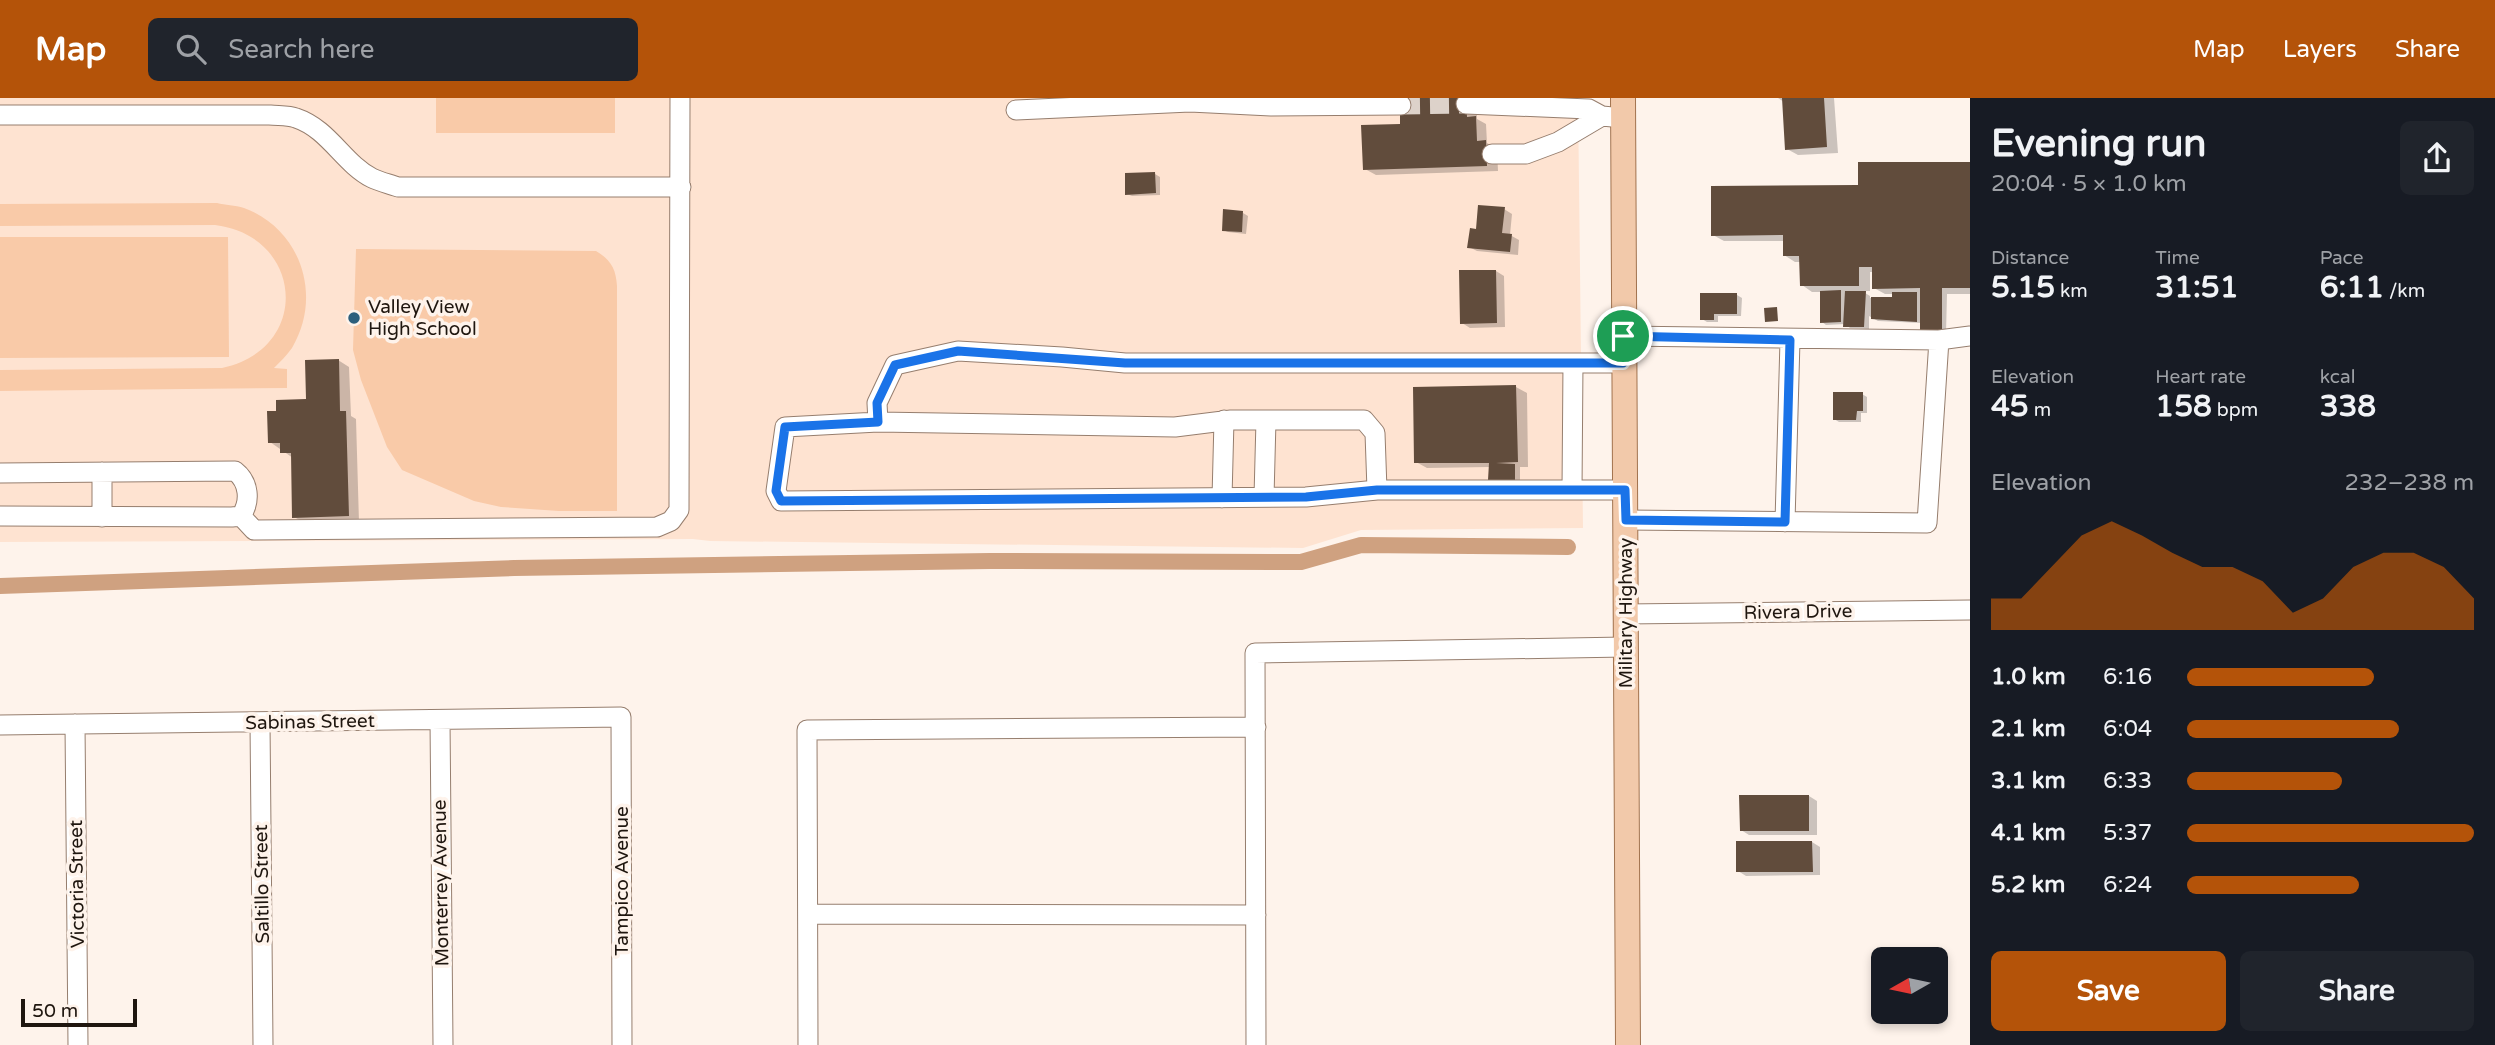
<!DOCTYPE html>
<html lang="en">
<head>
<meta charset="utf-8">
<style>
  body { margin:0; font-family:"Varela Round",sans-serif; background:#20242c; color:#f1f3f6; height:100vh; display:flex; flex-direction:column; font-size:26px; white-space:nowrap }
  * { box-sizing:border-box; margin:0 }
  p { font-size:23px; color:#9ea1a6 }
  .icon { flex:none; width:38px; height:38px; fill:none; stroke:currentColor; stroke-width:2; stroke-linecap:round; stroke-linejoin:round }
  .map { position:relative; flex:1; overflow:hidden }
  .panel { display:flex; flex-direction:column; background:#171b24; width:525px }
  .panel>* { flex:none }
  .needle { width:46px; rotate:261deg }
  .buttons { position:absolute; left:1871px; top:849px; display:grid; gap:14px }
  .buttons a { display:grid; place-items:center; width:77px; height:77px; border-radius:10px; background:#171b24; box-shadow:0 4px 10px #0003; font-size:35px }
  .scale { position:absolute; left:21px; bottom:18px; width:116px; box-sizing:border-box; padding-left:7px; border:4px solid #1f160f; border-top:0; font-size:19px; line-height:24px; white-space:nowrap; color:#1f160f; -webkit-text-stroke:5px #fef3eb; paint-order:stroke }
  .pin { position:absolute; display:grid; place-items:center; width:60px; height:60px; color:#fff; margin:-30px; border:4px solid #fff; border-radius:50%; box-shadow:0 2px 7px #0007 }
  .round { display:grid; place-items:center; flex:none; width:74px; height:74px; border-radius:10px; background:#20242c }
  .overview { display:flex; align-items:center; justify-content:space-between; height:119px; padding:0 21px }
  h1 { font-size:38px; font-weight:700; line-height:52px }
  .stats { display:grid; grid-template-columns:repeat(3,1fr); gap:10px; height:119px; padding:7px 21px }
  .stats div { display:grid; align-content:center }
  .stats b { font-size:30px; font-weight:700 }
  .stats small { font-size:19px; font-weight:400 }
  .stats p { font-size:19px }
  .chart { height:196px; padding:14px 21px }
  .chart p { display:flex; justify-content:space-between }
  .chart svg { width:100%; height:126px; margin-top:7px; fill:#b45309; opacity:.7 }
  .cta { display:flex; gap:14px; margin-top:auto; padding:14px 21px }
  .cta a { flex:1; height:80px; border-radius:10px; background:#b45309; color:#fff; font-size:28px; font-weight:700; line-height:80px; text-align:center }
  .cta a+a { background:#20242c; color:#f1f3f6 }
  ul { padding:0 21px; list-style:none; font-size:23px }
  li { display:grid; grid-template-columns:112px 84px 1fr; align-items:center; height:52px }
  li i { height:18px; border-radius:9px; background:#b45309 }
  header { display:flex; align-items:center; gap:42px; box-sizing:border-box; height:98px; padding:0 35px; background:#b45309; color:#fff }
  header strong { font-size:33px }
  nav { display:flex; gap:38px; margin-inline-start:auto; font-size:24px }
  .search { width:490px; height:63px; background:#20242c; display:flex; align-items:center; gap:18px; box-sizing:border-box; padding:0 24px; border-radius:10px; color:#9ea1a6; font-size:26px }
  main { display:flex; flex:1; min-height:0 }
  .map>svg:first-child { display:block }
  .built { fill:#fee3d1 }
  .green { fill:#f9caa8 }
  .shadow { fill:#0003; fill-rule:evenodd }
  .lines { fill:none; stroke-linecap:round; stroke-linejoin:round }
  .canal { stroke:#cfa180; stroke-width:16 }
  .building { fill:#614c3c }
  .minor-tunnel { stroke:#ddd2ca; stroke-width:19; stroke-dasharray:19 10; stroke-linecap:butt }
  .minor-casing { stroke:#967e6e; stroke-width:21 }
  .major-casing { stroke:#a2734f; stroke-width:26 }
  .minor { stroke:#fff; stroke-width:19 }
  .major { stroke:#f2c9aa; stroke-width:24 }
  .route-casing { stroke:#fff; stroke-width:14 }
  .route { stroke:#1a73e8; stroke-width:9 }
  .poi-dot { fill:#2d5f7c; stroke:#fef3eb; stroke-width:2.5 }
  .labels { text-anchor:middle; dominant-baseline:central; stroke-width:7; stroke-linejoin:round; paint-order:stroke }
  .poi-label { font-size:19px; fill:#1f160f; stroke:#fef3eb; text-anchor:start }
  .street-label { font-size:19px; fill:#1f160f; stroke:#fef3eb }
</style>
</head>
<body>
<header>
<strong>Map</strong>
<div class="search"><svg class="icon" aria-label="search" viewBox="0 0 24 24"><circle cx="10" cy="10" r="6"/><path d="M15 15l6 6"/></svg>Search here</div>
<nav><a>Map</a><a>Layers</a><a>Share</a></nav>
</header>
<main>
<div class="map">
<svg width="1970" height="947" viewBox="0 0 1970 947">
  <rect width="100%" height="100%" fill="#fef3eb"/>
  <path class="built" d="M0 0H1578L1583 430 1361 432 1303 450 710 443 693 441 0 444Z"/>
  <path class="green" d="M436 0H615V35H436Z
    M217 105C225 107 235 107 244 110 301 131 323 198 292 250 287 257 280 264 274 270L287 271V290L0 293V272L222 270C312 251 304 138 215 127L0 128V106Z
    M0 139H228L229 259 0 260Z
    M356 151 596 153C611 162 616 171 617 188V413H559L501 409 474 403 402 372 387 349 361 282 353 252Z"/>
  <path class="shadow" d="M1477 0V21L1486 26 1487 45 1497 51 1498 73 1376 77 1365 71 1402 27Z
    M1778 0H1834L1838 55 1798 57 1787 51 1784 4Z
    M1970 66V196H1947L1946 236 1922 225 1878 223 1869 218V231L1850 230 1845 226 1826 227 1822 224 1821 194H1812L1802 187 1801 164H1795L1784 157V143H1724L1713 137 1859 89ZM1870 174H1874V190L1885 196H1893V201L1870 200V198L1862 193H1870Z
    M1155 76 1160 79V97L1132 98 1127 96Z
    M1504 111 1512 116 1510 137 1519 142 1518 157 1477 153 1469 149 1477 133Z
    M1243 115 1248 118 1246 136 1228 134 1223 132Z
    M1496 173 1504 178 1505 229 1470 230 1462 225Z
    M1737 197 1742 200 1741 218H1718V224H1707L1702 221Z
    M338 262 349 269 351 318 356 321 359 424 305 425 294 419 293 360 270 344 278 314 308 303Z
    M1516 289 1527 295 1528 369H1520V385L1495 384 1490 381V369L1427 370 1416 364Z
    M1862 296 1867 299V315H1861V324H1839L1834 321Z
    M1809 698 1817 703V737H1749L1741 732Z
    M1812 744 1820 749V777L1746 778 1738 773Z"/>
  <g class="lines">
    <path class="canal" d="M0 488 514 470 990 463 1301 464 1361 447 1568 449"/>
  </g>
  <path class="building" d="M1400 0H1466L1467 19 1476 18 1477 43 1486 42 1487 68 1363 72 1361 27 1400 26Z
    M1782 0H1824L1827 49 1785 52Z
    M1858 64H1970V190H1942V234H1920V190L1872 191V169H1859V188H1800L1799 158H1783V137L1711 138V88L1858 87Z
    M1155 74 1156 95 1125 97V75Z
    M1478 107 1505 109 1502 135 1512 136 1510 154 1467 150 1470 130 1476 131Z
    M1223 111 1243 113 1242 134 1222 133Z
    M1459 172H1496L1497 225 1460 226Z
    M1841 192V224L1820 225V193Z
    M1845 193H1866L1864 229H1843Z
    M1892 194H1917V224L1871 221V199H1892Z
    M1700 195H1737V216H1714V222H1700Z
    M1777 209 1778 223 1765 224 1764 210Z
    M339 261 340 313H346L349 418 292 420 291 355H280V345H268L267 313H276V302L306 301 305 262Z
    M1516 287 1518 364 1496 365 1515 366V383L1488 382 1489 365H1414L1413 289Z
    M1833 294H1863V313H1857L1856 322H1833Z
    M1739 697H1809V733H1740Z
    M1736 743H1812L1813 774H1736Z"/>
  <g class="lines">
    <path class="minor-tunnel" d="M1401 7 1466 6"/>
    <defs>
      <path id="minor" d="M1466 6 1589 11 1602 18 1623 20
        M1016 12 1190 4 1271 8 1401 7
        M0 17H270C278 18 288 17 296 20 329 31 343 65 372 80 380 84 390 86 398 89H681
        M1492 56H1526L1558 44 1602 18
        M1623 238 1939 242 1970 238
        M1623 265H1125L1062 259 958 253 895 267 877 305 878 324 785 329 776 393 781 403 1306 399 1377 392H1625
        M878 324 1175 329 1231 322H1364L1375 335 1377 392
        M102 374V419
        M0 375 235 373C249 384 251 403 241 418L232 419 0 418
        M1572 392 1573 265
        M1264 399 1266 322
        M1222 400 1224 322
        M241 418 254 432 657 429 671 423 679 412 680 0
        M1626 422 1927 425 1939 242
        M1785 424 1790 242
        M1625 516 1970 512
        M440 622 443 947
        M260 624 263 947
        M75 626 78 947
        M0 627 621 619 622 947
        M808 816 1256 817
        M808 947 807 632 1256 629
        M1256 947 1255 555 1625 549"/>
      <path id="major" d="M1623 0 1628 947"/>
    </defs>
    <use href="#minor" class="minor-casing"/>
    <use href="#major" class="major-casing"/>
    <use href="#minor" class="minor"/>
    <use href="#major" class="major"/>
  </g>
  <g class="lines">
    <defs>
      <path id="route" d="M1623 238 1790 242 1785 424 1626 422 1625 392H1377L1306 399 781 403 776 393 785 329 878 324 877 305 895 267 958 253 1125 265H1623Z"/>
    </defs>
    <use href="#route" class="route-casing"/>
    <use href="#route" class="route"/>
  </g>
  <circle class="poi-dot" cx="354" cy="220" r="7"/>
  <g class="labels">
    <g class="poi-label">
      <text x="368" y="209">Valley View<tspan x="368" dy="22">High School</tspan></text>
    </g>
    <g class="street-label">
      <text transform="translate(1798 514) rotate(-1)">Rivera Drive</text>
      <text transform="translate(1626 515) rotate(-90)">Military Highway</text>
      <text transform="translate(310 624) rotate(-1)">Sabinas Street</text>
      <text transform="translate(622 783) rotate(-90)">Tampico Avenue</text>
      <text transform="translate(441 785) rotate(-91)">Monterrey Avenue</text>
      <text transform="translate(77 786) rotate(-91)">Victoria Street</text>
      <text transform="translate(262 786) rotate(-91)">Saltillo Street</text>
    </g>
  </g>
</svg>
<div class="buttons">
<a><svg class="needle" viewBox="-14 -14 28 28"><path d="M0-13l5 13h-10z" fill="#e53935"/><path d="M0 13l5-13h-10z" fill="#9ea1a6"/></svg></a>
</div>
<div class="scale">50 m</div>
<div class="pin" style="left:1623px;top:238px;background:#1e9e55"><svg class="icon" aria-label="arrive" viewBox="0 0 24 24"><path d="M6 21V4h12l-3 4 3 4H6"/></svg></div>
</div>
<section class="panel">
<div class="overview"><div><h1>Evening run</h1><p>20:04 · 5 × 1.0 km</p></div><a class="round"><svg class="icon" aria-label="share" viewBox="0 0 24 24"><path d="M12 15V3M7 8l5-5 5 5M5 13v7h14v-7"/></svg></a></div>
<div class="stats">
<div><p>Distance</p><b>5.15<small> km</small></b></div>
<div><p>Time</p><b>31:51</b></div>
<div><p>Pace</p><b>6:11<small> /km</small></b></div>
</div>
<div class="stats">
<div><p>Elevation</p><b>45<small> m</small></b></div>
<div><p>Heart rate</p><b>158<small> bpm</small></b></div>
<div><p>kcal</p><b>338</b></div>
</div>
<div class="chart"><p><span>Elevation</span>232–238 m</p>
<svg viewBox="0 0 160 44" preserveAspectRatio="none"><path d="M0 44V33L10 33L20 22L30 11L40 6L50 11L60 17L70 22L80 22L90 27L100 38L110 33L120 22L130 17L140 17L150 22L160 33V44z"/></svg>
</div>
<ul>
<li><b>1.0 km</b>6:16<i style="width:65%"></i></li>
<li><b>2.1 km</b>6:04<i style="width:74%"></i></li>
<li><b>3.1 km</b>6:33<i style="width:54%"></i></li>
<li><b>4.1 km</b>5:37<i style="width:100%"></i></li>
<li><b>5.2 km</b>6:24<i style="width:60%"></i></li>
</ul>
<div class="cta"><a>Save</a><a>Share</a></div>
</section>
</main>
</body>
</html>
